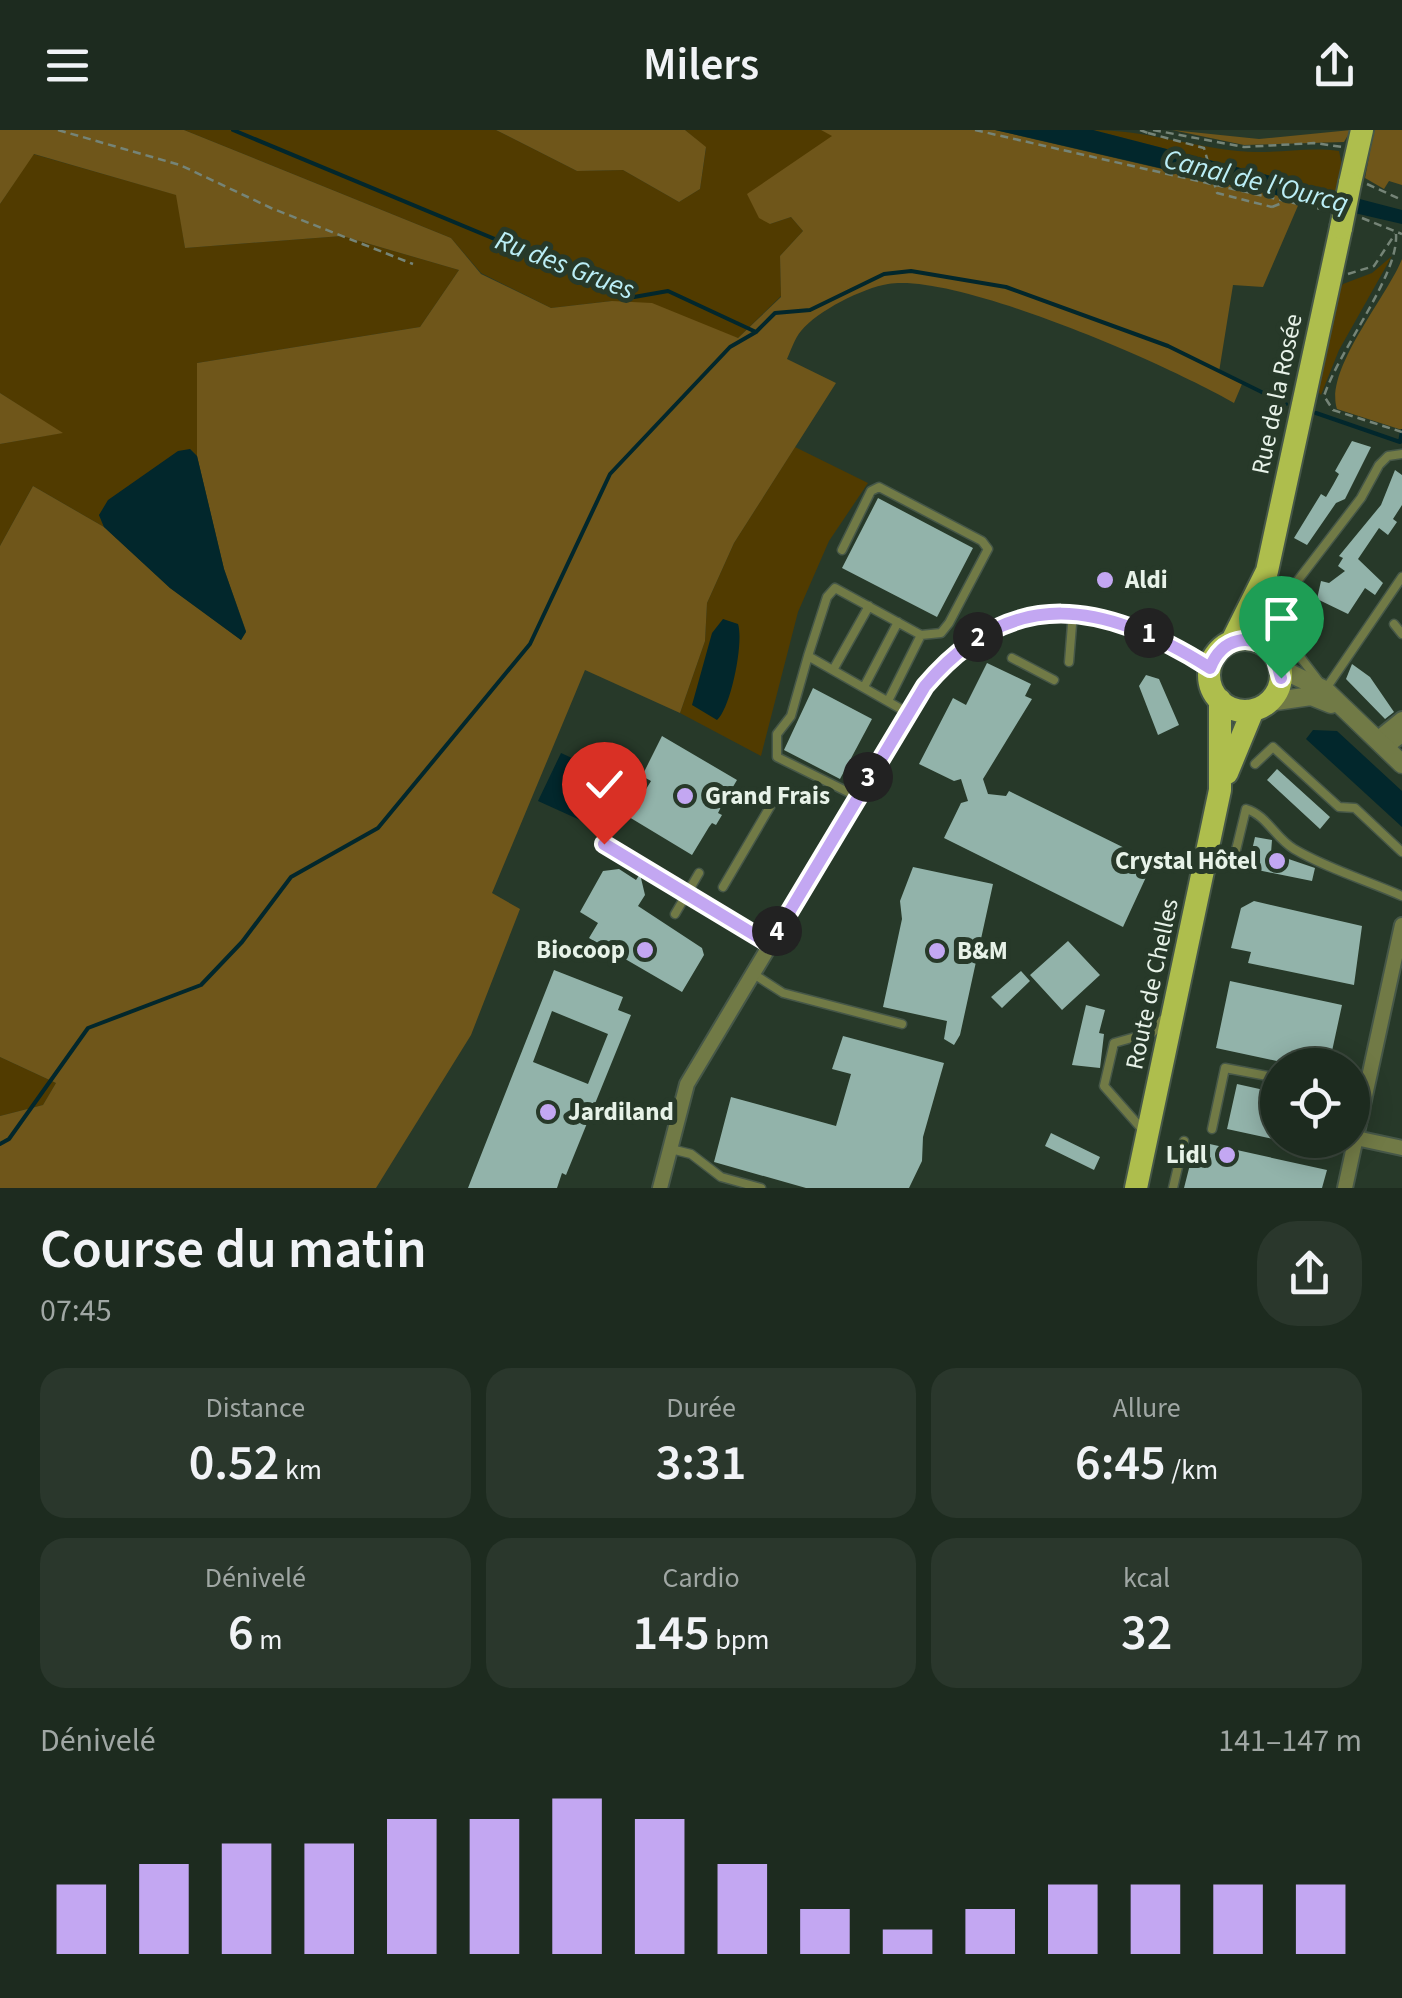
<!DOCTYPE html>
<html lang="fr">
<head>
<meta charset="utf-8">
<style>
  body { margin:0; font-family:"Source Sans 3",sans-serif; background:#2a372c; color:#f1f3f6; height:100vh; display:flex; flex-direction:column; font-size:38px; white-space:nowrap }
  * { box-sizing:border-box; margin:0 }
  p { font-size:32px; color:#a0a7a4 }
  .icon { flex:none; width:55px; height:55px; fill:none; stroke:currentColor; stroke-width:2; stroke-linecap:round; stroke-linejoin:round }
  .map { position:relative; height:1058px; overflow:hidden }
  .sheet { display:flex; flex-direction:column; background:#1d2b1f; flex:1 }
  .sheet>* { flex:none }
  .fabs { position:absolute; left:1260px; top:918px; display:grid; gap:20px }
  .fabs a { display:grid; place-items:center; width:110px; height:110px; border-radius:50%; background:#1d2b1f; box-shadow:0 5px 25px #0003,0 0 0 2px #3b473d; font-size:50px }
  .pin { position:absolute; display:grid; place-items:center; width:85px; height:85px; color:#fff; margin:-102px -42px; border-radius:50% 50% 50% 0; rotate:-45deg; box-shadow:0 0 10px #0007 }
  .pin .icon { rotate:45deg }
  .km { position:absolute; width:50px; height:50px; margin:-25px; border-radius:50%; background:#222; color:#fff; font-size:28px; line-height:50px; text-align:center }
  .round { display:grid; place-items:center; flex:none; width:105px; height:105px; border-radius:40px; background:#2a372c }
  .summary { display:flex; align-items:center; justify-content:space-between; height:170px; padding:0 40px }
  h1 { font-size:55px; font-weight:600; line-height:75px }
  .figures { display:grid; grid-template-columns:repeat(3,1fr); gap:15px; height:170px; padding:10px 40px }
  .figures div { display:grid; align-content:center; border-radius:25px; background:#2a372c; text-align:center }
  .figures b { font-size:50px; font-weight:600 }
  .figures small { font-size:28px; font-weight:400 }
  .figures p { font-size:28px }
  .chart { height:280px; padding:20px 40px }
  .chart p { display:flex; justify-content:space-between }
  .chart svg { width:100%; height:180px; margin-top:10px; stroke:#c3a7f2; stroke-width:6 }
  header { display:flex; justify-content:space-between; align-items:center; height:130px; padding:0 40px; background:#1d2b1f; font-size:45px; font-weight:600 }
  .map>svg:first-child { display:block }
  .green { fill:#513b00 }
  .forest { fill:#6f561a }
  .water { fill:#02272c }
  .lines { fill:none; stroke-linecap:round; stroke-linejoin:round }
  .stream { stroke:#02272c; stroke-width:4 }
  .building { fill:#92b3aa; fill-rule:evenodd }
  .service-casing { stroke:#465748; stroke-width:11 }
  .minor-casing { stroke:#465748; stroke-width:18 }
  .tertiary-casing { stroke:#465748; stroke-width:21 }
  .primary-casing { stroke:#465748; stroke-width:26 }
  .path { stroke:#758477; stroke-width:2.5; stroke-dasharray:8 5; stroke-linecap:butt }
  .service { stroke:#717a46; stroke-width:8 }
  .minor { stroke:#717a46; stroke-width:14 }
  .tertiary { stroke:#717a46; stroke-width:18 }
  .primary { stroke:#aebe4d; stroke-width:22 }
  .primary-bridge-casing { stroke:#465748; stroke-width:26; stroke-linecap:butt }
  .path-bridge { stroke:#758477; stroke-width:2.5; stroke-dasharray:8 5; stroke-linecap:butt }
  .primary-bridge { stroke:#aebe4d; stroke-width:22 }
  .route-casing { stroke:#fff; stroke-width:20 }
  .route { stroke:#c3a7f2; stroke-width:12 }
  .poi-dot { fill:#c3a7f2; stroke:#273929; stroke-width:4 }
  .labels { text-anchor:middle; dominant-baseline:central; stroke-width:10; stroke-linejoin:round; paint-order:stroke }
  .street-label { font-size:25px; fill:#e7f2e8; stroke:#273929 }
  .poi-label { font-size:25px; font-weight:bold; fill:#e7f2e8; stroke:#273929; text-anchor:start }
  .water-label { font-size:28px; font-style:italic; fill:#bbeef6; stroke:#273929 }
</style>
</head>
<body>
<header><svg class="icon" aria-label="menu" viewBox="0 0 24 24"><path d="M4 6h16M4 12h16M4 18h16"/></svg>Milers<svg class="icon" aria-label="share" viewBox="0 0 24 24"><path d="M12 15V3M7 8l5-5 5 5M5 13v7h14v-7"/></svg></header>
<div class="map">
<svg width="1402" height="1058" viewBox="0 0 1402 1058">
  <rect width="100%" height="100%" fill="#273929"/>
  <path class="green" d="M184 0H496L577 41 623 40 679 72 700 59 706 18 685 0H821L833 5 770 94 791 87 803 101 780 126 781 166 738 208 612 171 551 178 481 143 451 108Z
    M1093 0C1143 0 1189 16 1238 21 1272 25 1305 16 1339 21L1343 40 1337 63Z
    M33 24 177 65 185 118 342 106 459 140 420 197 197 233V326L190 319 99 385 104 397 33 356 0 416V314L61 303 0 263V74Z
    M1392 126 1339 220 1321 265 1317 260 1337 165 1343 154 1372 143Z
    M795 317 868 353 829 411 798 482 761 626 680 583 705 511 707 473 734 413Z
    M0 927 56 953 43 975 0 986Z"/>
  <path class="forest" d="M0 0H184L451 108 481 144 551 178 612 171 652 173 738 208 781 167 780 126 803 101 791 87 770 94 759 88 747 64 832 6 821 0H995L1300 71 1263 157 1233 155 1219 242 1242 254 1234 273C1171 236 957 142 888 154 863 158 817 181 801 201 795 208 791 220 787 229L836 253 734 413 707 473 705 511 680 583 585 540 492 763 520 779 471 905 376 1058H0V986L43 975 56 953 0 927V416L33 356 104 397 170 458 241 510 246 501 224 439 197 326V233L420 197 459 140 342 106 185 118 176 65 34 24 0 74Z
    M496 0H685L706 17 700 59 679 72 623 40 577 41Z
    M1172 0 1259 9 1351 0 1344 12 1244 15Z
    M1374 0H1402V55L1389 51 1384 59 1365 48Z
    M1402 129V300L1337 279C1324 240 1387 167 1402 129Z
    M0 263 63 303 0 314Z"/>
  <path class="water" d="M995 0H1093L1402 80V94Z
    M190 319 197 326 224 439 246 502 241 510 170 458 104 397 99 385 108 370 178 321Z
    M723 489 738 494C744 512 731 578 717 590L692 575 712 503Z
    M1313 600 1337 601 1402 661V697L1306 609Z
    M561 623 611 646 591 695 538 671Z"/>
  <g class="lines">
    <path class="stream" d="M233 0 634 167 668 161 756 202
      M1316 283 1400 312 1402 301
      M0 1014 9 1009 88 898 201 855 242 812 291 747 378 698 530 514 610 344 730 217 756 202 775 183 810 180 884 144 911 141 1006 157 1168 216 1286 274"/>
  </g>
  <path class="building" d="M1352 311 1371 317 1345 369 1336 373 1307 415 1294 408 1321 364 1326 367 1333 355 1339 344 1335 341Z
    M1395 340 1402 345V375L1393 389 1397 392 1388 405 1379 398 1358 429 1383 453 1375 465 1365 458 1348 484 1317 469 1321 451 1329 453 1345 441 1338 436 1343 428 1339 426 1381 375Z
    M878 368 973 418 937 487 842 438Z
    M987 533 1031 554 1025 566 1032 569 983 649 988 664 1006 666 1009 661 1153 732 1123 797 944 708 961 673 968 671 961 649 954 651 919 634 953 568 966 575Z
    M1352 534 1370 547 1394 582 1385 589 1346 549Z
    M1146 545 1159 549 1179 595 1158 605 1139 556Z
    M813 558 872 589 840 649 784 620Z
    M662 606 737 650 721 677 718 683 722 685 716 695 712 693 709 697 692 725 629 687 651 651 642 646Z
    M1277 639 1330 687 1320 699 1267 650Z
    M1255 707 1272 710 1271 723 1315 738 1312 751 1248 738Z
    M913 737 993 754 960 905 954 915 944 909 947 891 883 877 902 789 900 771Z
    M619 739 636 750 640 744 645 765 638 776 702 818 704 825 682 862 589 808 598 793 580 782 603 741Z
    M1254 771 1362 796 1354 855 1248 833 1251 822 1231 818 1241 778Z
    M1068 811 1100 845 1062 880 1030 845Z
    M554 840 623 867 618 880 631 885 566 1045 562 1043 557 1058H468ZM552 881 608 904 588 954 533 932Z
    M1021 841 1030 851 1002 878 991 867Z
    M1230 851 1342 875 1329 935H1295L1216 918Z
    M1086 875 1105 880 1099 903 1104 904 1100 938 1072 935Z
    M843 906 944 933 923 1007 922 1031 909 1058H806L714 1032 731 967 836 996 851 944 832 939Z
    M1237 954 1278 963V1010L1227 999Z
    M1051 1003 1100 1027 1094 1040 1045 1016Z
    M1196 1011 1327 1040 1322 1058H1184Z"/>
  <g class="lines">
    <defs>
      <path id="service" d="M1402 324 1388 326 1379 335 1361 368 1282 471C1278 510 1306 531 1325 560L1402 447
        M842 420 871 361 879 357 982 411 988 419 949 493 941 503 921 505 888 571
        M1394 494 1402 504
        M808 526 827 467 835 458 921 505
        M1012 528 1054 550
        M1069 532 1073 482
        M833 540 869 476
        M864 557 898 492
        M1255 634 1273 617 1339 677 1355 678 1402 722
        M856 666 777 627V604L791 586 808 526 908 583
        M604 714 770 814
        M1236 720 1246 679C1267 685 1275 708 1294 719 1328 739 1366 750 1402 766
        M723 757 781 658
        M675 784 699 743
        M752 843 783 863 902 894
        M1141 998 1104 956 1114 913 1153 902 1162 890
        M1212 999 1225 938 1278 948
        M671 1019 691 1024 721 1047 761 1058
        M1173 1058 1184 1011"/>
      <path id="minor" d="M1376 610 1402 589
        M1385 618 1402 605
        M1356 1008 1402 1018
        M660 1058 687 954 925 556C1013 453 1106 472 1210 538
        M1345 1058 1402 795"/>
      <path id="tertiary" d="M1281 539 1325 560 1402 634
        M1269 572 1311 566 1331 574"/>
      <path id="primary" d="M1350 53 1362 0
        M1267 450V490L1274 523
        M1209 545a36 36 0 1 1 72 0a36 36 0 1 1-72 0Z
        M1232 511 1267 441 1341 98
        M1227 643 1253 580
        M1136 1058 1220 660V570"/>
    </defs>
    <use href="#service" class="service-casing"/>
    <use href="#minor" class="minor-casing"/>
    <use href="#tertiary" class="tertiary-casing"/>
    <use href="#primary" class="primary-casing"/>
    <path class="path" d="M58 0 180 35 271 78 413 134
      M975 0 1325 80
      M1140 0 1148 3
      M1153 0 1244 17 1314 13 1343 17
      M1367 54 1402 70
      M1272 77 1282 73
      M1362 88 1402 104
      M1396 104C1399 145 1339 220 1324 266L1333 280 1402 302
      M1348 144 1374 136 1395 104"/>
    <use href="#service" class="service"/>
    <use href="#minor" class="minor"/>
    <use href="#tertiary" class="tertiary"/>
    <use href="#primary" class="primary"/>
    <defs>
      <path id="primary-bridge" d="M1341 98 1350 53"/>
    </defs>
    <use href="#primary-bridge" class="primary-bridge-casing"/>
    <path class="path-bridge" d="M1148 3 1204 18 1217 63 1272 77"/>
    <use href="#primary-bridge" class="primary-bridge"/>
  </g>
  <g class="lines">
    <defs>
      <path id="route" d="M604 714 770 814 925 556C1012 453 1106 472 1210 538 1222 508 1250 501 1274 523L1281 548"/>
    </defs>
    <use href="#route" class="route-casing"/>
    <use href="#route" class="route"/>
  </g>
  <g class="poi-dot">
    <circle cx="1105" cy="450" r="10"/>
    <circle cx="685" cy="666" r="10"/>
    <circle cx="1277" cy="731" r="10"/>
    <circle cx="645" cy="820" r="10"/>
    <circle cx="937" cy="821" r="10"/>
    <circle cx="548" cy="982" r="10"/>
    <circle cx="1227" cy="1025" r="10"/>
  </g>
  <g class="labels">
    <g class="street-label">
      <text transform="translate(1277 264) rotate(-78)">Rue de la Rosée</text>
      <text transform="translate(1152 854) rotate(-78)">Route de Chelles</text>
    </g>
    <g class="poi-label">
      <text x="1125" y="450">Aldi</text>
      <text x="705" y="666">Grand Frais</text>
      <text x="1257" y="731" text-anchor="end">Crystal Hôtel</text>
      <text x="625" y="820" text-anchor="end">Biocoop</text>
      <text x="957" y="821">B&amp;M</text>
      <text x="568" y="982">Jardiland</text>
      <text x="1207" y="1025" text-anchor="end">Lidl</text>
    </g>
    <g class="water-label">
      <text transform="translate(1256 51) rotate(14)">Canal de l'Ourcq</text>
      <text transform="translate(565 135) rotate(21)">Ru des Grues</text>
    </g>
  </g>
</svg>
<div class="fabs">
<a><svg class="icon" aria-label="locate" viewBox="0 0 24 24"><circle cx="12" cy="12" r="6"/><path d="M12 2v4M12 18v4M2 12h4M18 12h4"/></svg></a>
</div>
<div class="pin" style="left:1281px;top:548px;background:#1e9e55"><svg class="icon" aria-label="arrive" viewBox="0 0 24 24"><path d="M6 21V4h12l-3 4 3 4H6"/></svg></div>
<div class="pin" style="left:604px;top:714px;background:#d93025"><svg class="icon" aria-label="check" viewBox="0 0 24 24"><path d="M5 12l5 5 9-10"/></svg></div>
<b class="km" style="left:1149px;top:503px">1</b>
<b class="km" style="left:978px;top:507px">2</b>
<b class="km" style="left:868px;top:647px">3</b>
<b class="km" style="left:777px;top:801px">4</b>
</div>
<section class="sheet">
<div class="summary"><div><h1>Course du matin</h1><p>07:45</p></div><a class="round"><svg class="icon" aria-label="share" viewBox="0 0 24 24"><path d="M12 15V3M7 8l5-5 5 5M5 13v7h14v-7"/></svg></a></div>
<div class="figures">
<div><p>Distance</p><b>0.52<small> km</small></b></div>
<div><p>Durée</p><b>3:31</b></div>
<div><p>Allure</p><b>6:45<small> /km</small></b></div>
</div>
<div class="figures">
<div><p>Dénivelé</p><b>6<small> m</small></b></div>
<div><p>Cardio</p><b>145<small> bpm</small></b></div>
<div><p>kcal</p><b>32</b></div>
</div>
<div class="chart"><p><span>Dénivelé</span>141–147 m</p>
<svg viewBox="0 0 160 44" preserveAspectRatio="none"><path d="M5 44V27M15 44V22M25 44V17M35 44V17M45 44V11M55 44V11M65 44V6M75 44V11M85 44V22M95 44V33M105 44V38M115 44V33M125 44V27M135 44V27M145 44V27M155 44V27"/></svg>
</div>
</section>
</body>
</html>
